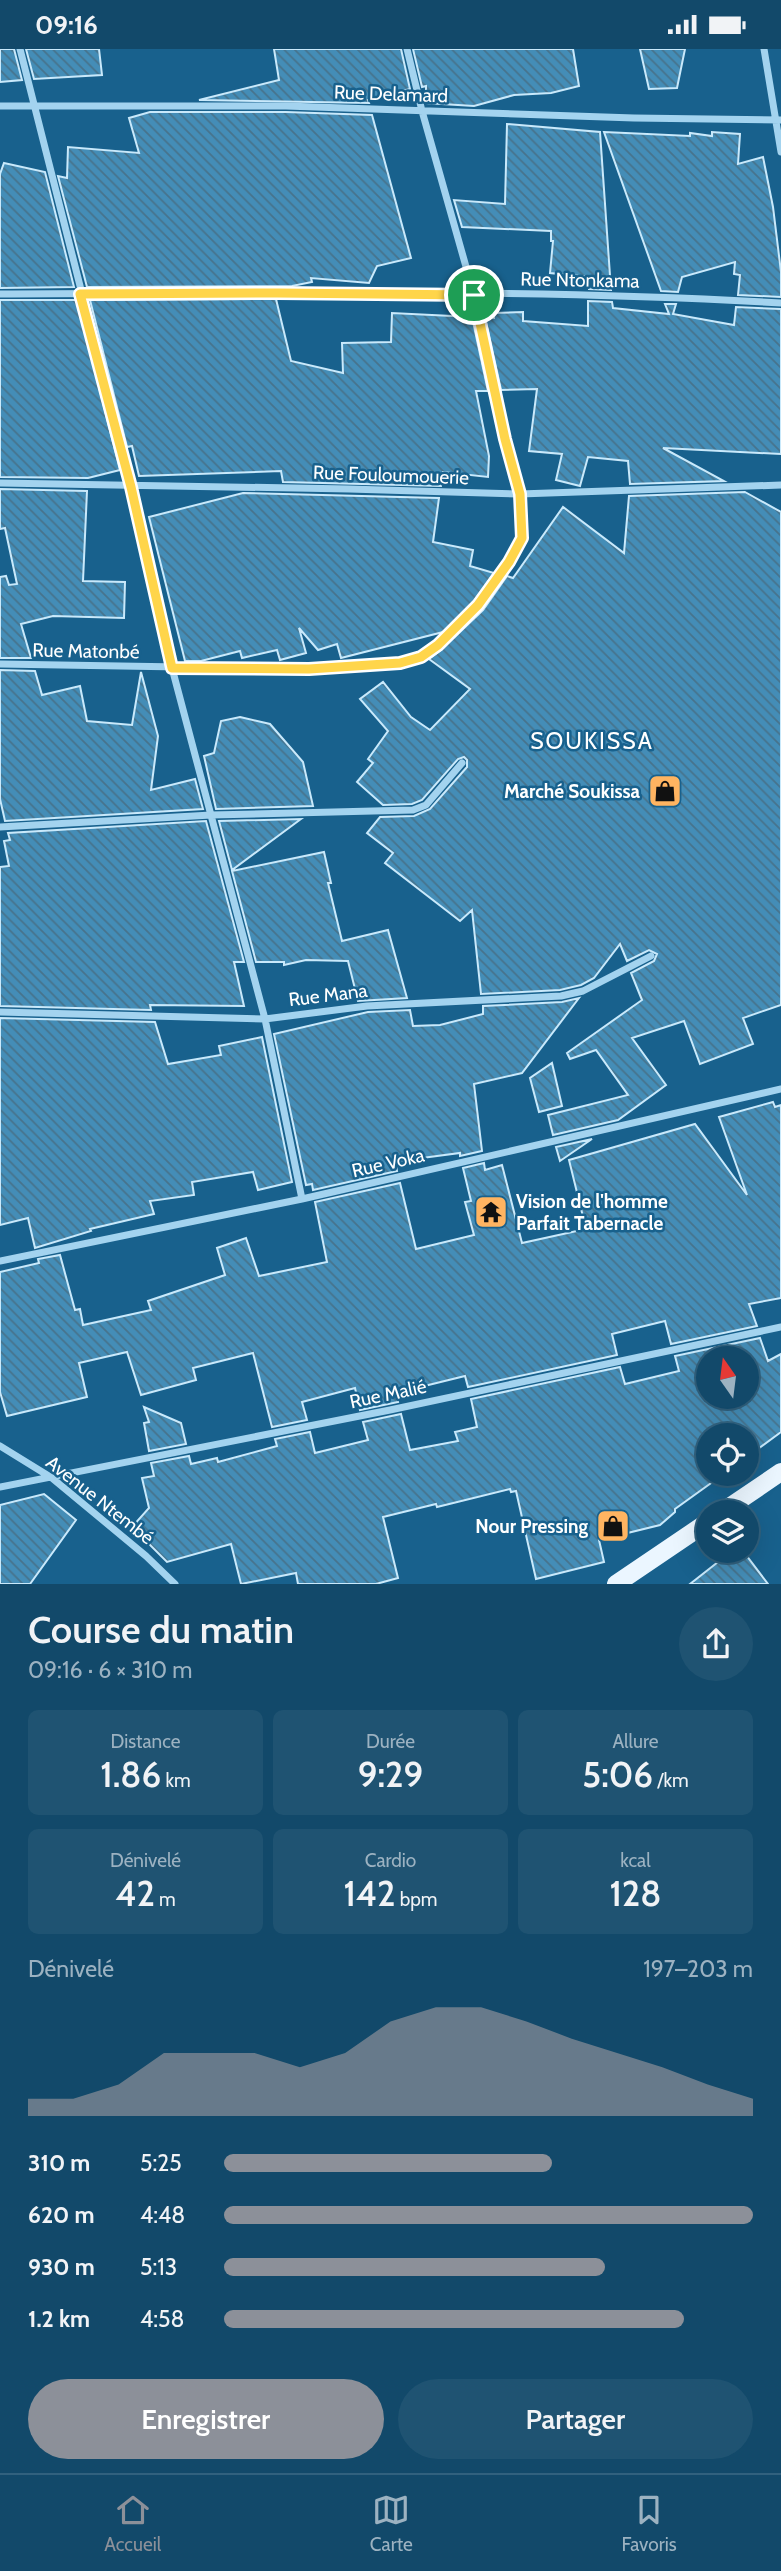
<!DOCTYPE html>
<html lang="fr">
<head>
<meta charset="utf-8">
<style>
  body { margin:0; font-family:Cabin,sans-serif; background:#1f5372; color:#f1f3f6; height:100vh; display:flex; flex-direction:column; font-size:26px; white-space:nowrap }
  * { box-sizing:border-box; margin:0 }
  p { font-size:23px; color:#9cb2c1 }
  .icon { flex:none; width:38px; height:38px; fill:none; stroke:currentColor; stroke-width:2; stroke-linecap:round; stroke-linejoin:round }
  .map { position:relative; height:1535px; overflow:hidden }
  .sheet { display:flex; flex-direction:column; background:#12496a; flex:1 }
  .sheet>* { flex:none }
  .needle { width:46px; rotate:346deg }
  .buttons { position:absolute; left:696px; top:1297px; display:grid; gap:14px }
  .buttons a { display:grid; place-items:center; width:63px; height:63px; border-radius:50%; background:#12496a; box-shadow:0 7px 28px #0002,0 0 0 2px #31617e; font-size:35px }
  .pin { position:absolute; display:grid; place-items:center; width:60px; height:60px; color:#fff; margin:-30px; border:4px solid #fff; border-radius:50%; box-shadow:0 2px 7px #0007 }
  .round { display:grid; place-items:center; flex:none; width:74px; height:74px; border-radius:37px; background:#1f5372 }
  .summary { display:flex; align-items:center; justify-content:space-between; height:119px; padding:0 28px }
  h1 { font-size:38px; font-weight:600; line-height:52px }
  .stats { display:grid; grid-template-columns:repeat(3,1fr); gap:10px; height:119px; padding:7px 28px }
  .stats div { display:grid; align-content:center; border-radius:10px; background:#1f5372; text-align:center }
  .stats b { font-size:35px; font-weight:600 }
  .stats small { font-size:19px; font-weight:400 }
  .stats p { font-size:19px }
  .chart { height:196px; padding:14px 28px }
  .chart p { display:flex; justify-content:space-between }
  .chart svg { width:100%; height:126px; margin-top:7px; fill:#8c9099; opacity:.7 }
  .button { display:flex; gap:14px; margin-top:auto; padding:14px 28px }
  .button a { flex:1; height:80px; border-radius:42px; background:#8c9099; color:#fff; font-size:28px; font-weight:600; line-height:80px; text-align:center }
  .button a+a { background:#1f5372; color:#f1f3f6 }
  ul { padding:0 28px; list-style:none; font-size:23px }
  li { display:grid; grid-template-columns:112px 84px 1fr; align-items:center; height:52px }
  li i { height:18px; border-radius:9px; background:#8c9099 }
  .status { display:flex; justify-content:space-between; align-items:center; height:49px; padding:0 35px; background:#12496a; direction:ltr }
  .status svg { height:19px; fill:currentColor }
  .menu { display:flex; justify-content:space-around; align-items:center; height:98px; border-top:2px solid #31617e; background:#12496a; font-size:19px; color:#9cb2c1 }
  .menu a { display:grid; justify-items:center; gap:4px }
  .menu .current { color:#8c9099 }
  .map>svg:first-child { display:block }
  .building { fill:url(#building-back-hatch); stroke:#c9e9fb; stroke-width:2; fill-rule:evenodd }
  .lines { fill:none; stroke-linecap:round; stroke-linejoin:round }
  .street { stroke:#a3d3ef; stroke-width:7 }
  .primary { stroke:#ebf6ff; stroke-width:18 }
  .route-casing { stroke:#fff; stroke-width:14 }
  .route { stroke:#ffd54a; stroke-width:9 }
  .labels { text-anchor:middle; dominant-baseline:central; stroke-width:5; stroke-linejoin:round; paint-order:stroke }
  .street-label { font-size:19px; fill:#fff; stroke:#18618d }
  .poi-label { font-size:19px; font-weight:bold; fill:#fff; stroke:#18618d; text-anchor:end }
  .quarter-label { font-size:23px; letter-spacing:2px; fill:#fff; stroke:#18618d }
</style>
</head>
<body>
<div class="status"><b>09:16</b><svg viewBox="0 0 49 12"><path d="M0 12V9h3v3zM5 12V6h3v6zM10 12V3h3v9zM15 12V0h3v12zM26 1h20v11H26zM47 4h2v5h-2z"/></svg></div>
<div class="map">
<svg width="781" height="1535" viewBox="0 0 781 1535">
  <defs>
    <pattern id="building-back-hatch" width="6" height="6" patternUnits="userSpaceOnUse" patternTransform="scale(1.75)"><rect width="6" height="6" fill="#448db7"/><path d="M-1 5l2 2M0 0l6 6M5-1l2 2" fill="none" stroke="#47738c"/></pattern>
  </defs>
  <rect width="100%" height="100%" fill="#18618d"/>
  <path class="building" d="M0 0H14L22 31 0 33Z
    M26 0H99L102 26 34 30Z
    M274 0H401L410 40 368 51 369 54 199 51 279 31Z
    M413 0H573L579 37 551 44 514 46 474 57 426 54V37L422 38Z
    M640 0H685L677 39 649 40Z
    M150 63H286L372 66 411 209 377 217 369 234 311 229 312 233 292 237 87 238 58 127 67 129 68 98 139 104 129 69Z
    M507 75 600 83 611 241 589 240V228L550 224 553 192H551V182L462 178 454 151 505 155Z
    M604 83 690 87V84L712 87V83L740 85 738 115 763 108 773 158 781 223V248L738 246 740 226 734 225 735 213 682 228 678 243 661 242Z
    M4 114 45 123 74 238 0 239V125Z
    M276 250 291 312 343 324 342 294 391 293 392 264 472 268 488 342H476L489 407 488 428 443 423 441 437 283 433 281 422 139 427 132 397 127 398 90 251Z
    M0 251H77L120 421 88 429 0 428Z
    M588 252 612 253 613 259 669 265 665 255H676L673 265 734 276 736 258 781 260V405L663 399 724 432 630 435 628 412 588 408 580 437 556 431 562 405 529 402 537 340 501 341 485 268 494 269V264L523 263V272L588 277Z
    M0 440 87 442 83 532 125 533 124 569 53 567 21 575 31 609H0V528L6 527 9 536 17 535 5 479 0 480Z
    M745 443 781 463V956L743 969 753 995 700 1015 684 972 632 989 666 1036 618 1071 553 1086 548 1066 628 1046 596 1001 570 1010 567 1004 642 951 631 924 654 912 657 905 649 901 627 912 620 895 594 929 581 936 560 941 481 945 472 861 460 872 385 814 393 804 367 784 380 768 414 767 430 760 467 718V711L464 708 458 710 422 751 412 755 383 756 357 733 373 714 368 710 388 682 360 650 383 633 411 668 430 681 470 640 429 610 442 600 483 561 507 527 513 529 563 458 624 504 629 447Z
    M243 444 439 449 433 493 473 501 470 517 494 524 474 553 443 583 341 609 337 595 318 601 299 579 306 604 280 611 277 601 242 609 240 602 201 612H185L149 468Z
    M0 621 35 622 42 646 80 637 87 672 132 676 141 623 158 687 151 741 195 730 203 760 5 772 0 750Z
    M240 668 270 675 303 713 313 757 216 760 204 707 214 704 221 672Z
    M301 770 232 821 219 772Z
    M206 772 244 913H234L244 957 150 956 151 961 0 957V818L9 817 4 792 10 791 8 784Z
    M324 803 331 834H328L342 892 388 881 407 949 358 952 348 912 306 911 284 916V913H256L232 822Z
    M579 949 522 1024 474 1035 482 1102 460 1107V1104L399 1112 400 1116 396 1117 397 1122 313 1141 312 1135 306 1136 274 985 368 963 410 961 413 977 440 976 483 965V957L562 953Z
    M0 969 155 973 168 1015 221 1006 219 997 262 988 292 1133 258 1141 253 1123 192 1133 194 1146 150 1152 154 1165 90 1180 91 1182 35 1199 28 1169 0 1176Z
    M552 1014 562 1057 539 1063 530 1029Z
    M773 1053 775 1058 781 1056V1249L749 1255 757 1277 671 1295 665 1272 612 1285 617 1306 468 1338 465 1327 396 1344 398 1353 360 1361 355 1339 302 1353 307 1371 272 1378 253 1304 193 1319 196 1331 141 1346 127 1303 79 1314 87 1348 7 1367 0 1343V1223L39 1214 38 1210 60 1206 75 1261 80 1260 83 1276 151 1261 148 1252 225 1226 217 1199 246 1189 259 1227 327 1213 315 1153 400 1134 416 1200 474 1186 465 1153 471 1152 463 1119 484 1114 485 1121 502 1116 522 1194 586 1180 569 1111 695 1075 747 1146 719 1068Z
    M592 1090 560 1112 556 1098Z
    M760 1289 768 1312 781 1305V1383L747 1408V1386H709V1424H725L675 1460V1463L660 1476 599 1491 604 1513 536 1530 516 1442 511 1443 510 1440 437 1458 436 1455 383 1468 398 1529 376 1535H298L296 1524 241 1535 231 1495 167 1513 132 1478 149 1459 142 1429 154 1427 151 1414 189 1407 191 1415 217 1409 218 1413 277 1397 275 1390 310 1383 315 1404 368 1391 363 1373 401 1365 410 1401 458 1392 455 1383 477 1378 471 1350 620 1318 625 1335 679 1322 675 1307ZM709 1309H747V1348H709Z
    M144 1358 181 1374 186 1395 149 1402 144 1374 149 1373Z
    M44 1445 76 1471 30 1535H0V1456Z
    M732 1502H743L768 1535H690Z"/>
  <g class="lines">
    <path class="street" d="M20 0 131 438 172 619 265 970 302 1150
      M764 0 781 103
      M0 57H286L634 69 781 71
      M0 245C260 244 521 239 781 254
      M0 434 349 440 520 445 781 436
      M0 615 309 620 400 614 421 608 438 596 479 557 509 513 522 489 520 445 505 390 474 246 422 62 407 0
      M0 778 211 766 413 761 426 756 462 714
      M0 963 265 970 367 957 561 947 583 942 651 907
      M0 1212 302 1150 781 1040
      M0 1397 52 1429 146 1507 175 1535
      M0 1438 390 1361 781 1278"/>
    <path class="primary" d="M722 1463 781 1423
      M616 1535 709 1472"/>
  </g>
  <g class="lines">
    <defs>
      <path id="route" d="M278 244 474 246 505 390 520 445 522 489 509 513 478 556 438 596 421 608 400 614 309 620 172 619 131 438 80 245Z"/>
    </defs>
    <use href="#route" class="route-casing"/>
    <use href="#route" class="route"/>
  </g>
  <defs>
    <symbol id="shop-square" viewBox="-11 -11 22 22"><rect x="-9" y="-9" width="18" height="18" rx="4" fill="#ffb461" stroke="#18618d"/><path d="M-5-2.5h2.3a2.7 3.5 0 0 1 5.4 0H5L5.5 6h-11ZM-1.5-2.5h3a1.5 2.3 0 0 0-3 0Z" fill="#111"/></symbol>
    <symbol id="temple-square" viewBox="-11 -11 22 22"><rect x="-9" y="-9" width="18" height="18" rx="4" fill="#ffb461" stroke="#18618d"/><path d="M0-6L5-2H3V0L6.5 2.5H4V6H1.5V3h-3V6H-4V2.5H-6.5L-3 0V-2H-5Z" fill="#111"/></symbol>
  </defs>
  <g fill-rule="evenodd">
    <use href="#shop-square" x="646" y="723" width="38" height="38"/>
    <use href="#temple-square" x="472" y="1144" width="38" height="38"/>
    <use href="#shop-square" x="594" y="1458" width="38" height="38"/>
  </g>
  <g class="labels">
    <g class="street-label">
      <text transform="translate(391 45) rotate(2)">Rue Delamard</text>
      <text transform="translate(580 231) rotate(1)">Rue Ntonkama</text>
      <text transform="translate(391 426) rotate(2)">Rue Fouloumouerie</text>
      <text transform="translate(86 602) rotate(1)">Rue Matonbé</text>
      <text transform="translate(328 946) rotate(-7)">Rue Mana</text>
      <text transform="translate(388 1114) rotate(-13)">Rue Voka</text>
      <text transform="translate(388 1345) rotate(-12)">Rue Malié</text>
      <text transform="translate(100 1451) rotate(38)">Avenue Ntembé</text>
    </g>
    <g class="poi-label">
      <text x="640" y="742">Marché Soukissa</text>
      <text x="516" y="1152" text-anchor="start">Vision de l'homme<tspan x="516" dy="22">Parfait Tabernacle</tspan></text>
      <text x="588" y="1477">Nour Pressing</text>
    </g>
    <g class="quarter-label">
      <text x="592" y="692">SOUKISSA</text>
    </g>
  </g>
</svg>
<div class="buttons">
<a><svg class="needle" viewBox="-14 -14 28 28"><path d="M0-13l5 13h-10z" fill="#e53935"/><path d="M0 13l5-13h-10z" fill="#9cb2c1"/></svg></a>
<a><svg class="icon" aria-label="locate" viewBox="0 0 24 24"><circle cx="12" cy="12" r="6"/><path d="M12 2v4M12 18v4M2 12h4M18 12h4"/></svg></a>
<a><svg class="icon" aria-label="layers" viewBox="0 0 24 24"><path d="M12 4l9 5-9 5-9-5zM3 14l9 5 9-5"/></svg></a>
</div>
<div class="pin" style="left:474px;top:246px;background:#1e9e55"><svg class="icon" aria-label="arrive" viewBox="0 0 24 24"><path d="M6 21V4h12l-3 4 3 4H6"/></svg></div>
</div>
<section class="sheet">
<div class="summary"><div><h1>Course du matin</h1><p>09:16 · 6 × 310 m</p></div><a class="round"><svg class="icon" aria-label="share" viewBox="0 0 24 24"><path d="M12 15V3M7 8l5-5 5 5M5 13v7h14v-7"/></svg></a></div>
<div class="stats">
<div><p>Distance</p><b>1.86<small> km</small></b></div>
<div><p>Durée</p><b>9:29</b></div>
<div><p>Allure</p><b>5:06<small> /km</small></b></div>
</div>
<div class="stats">
<div><p>Dénivelé</p><b>42<small> m</small></b></div>
<div><p>Cardio</p><b>142<small> bpm</small></b></div>
<div><p>kcal</p><b>128</b></div>
</div>
<div class="chart"><p><span>Dénivelé</span>197–203 m</p>
<svg viewBox="0 0 160 44" preserveAspectRatio="none"><path d="M0 44V38L10 38L20 33L30 22L40 22L50 22L60 27L70 22L80 11L90 6L100 6L110 11L120 17L130 22L140 27L150 33L160 38V44z"/></svg>
</div>
<ul>
<li><b>310 m</b>5:25<i style="width:62%"></i></li>
<li><b>620 m</b>4:48<i style="width:100%"></i></li>
<li><b>930 m</b>5:13<i style="width:72%"></i></li>
<li><b>1.2 km</b>4:58<i style="width:87%"></i></li>
</ul>
<div class="button"><a>Enregistrer</a><a>Partager</a></div>
</section>
<nav class="menu">
<a class="current"><svg class="icon" aria-label="home" viewBox="0 0 24 24"><path d="M3 11l9-7 9 7M6 9v11h12V9"/></svg>Accueil</a>
<a><svg class="icon" aria-label="map" viewBox="0 0 24 24"><path d="M3 6l6-2 6 2 6-2v14l-6 2-6-2-6 2zM9 4v14M15 6v14"/></svg>Carte</a>
<a><svg class="icon" aria-label="saved" viewBox="0 0 24 24"><path d="M7 4h10v16l-5-4-5 4z"/></svg>Favoris</a>
</nav>
</body>
</html>
